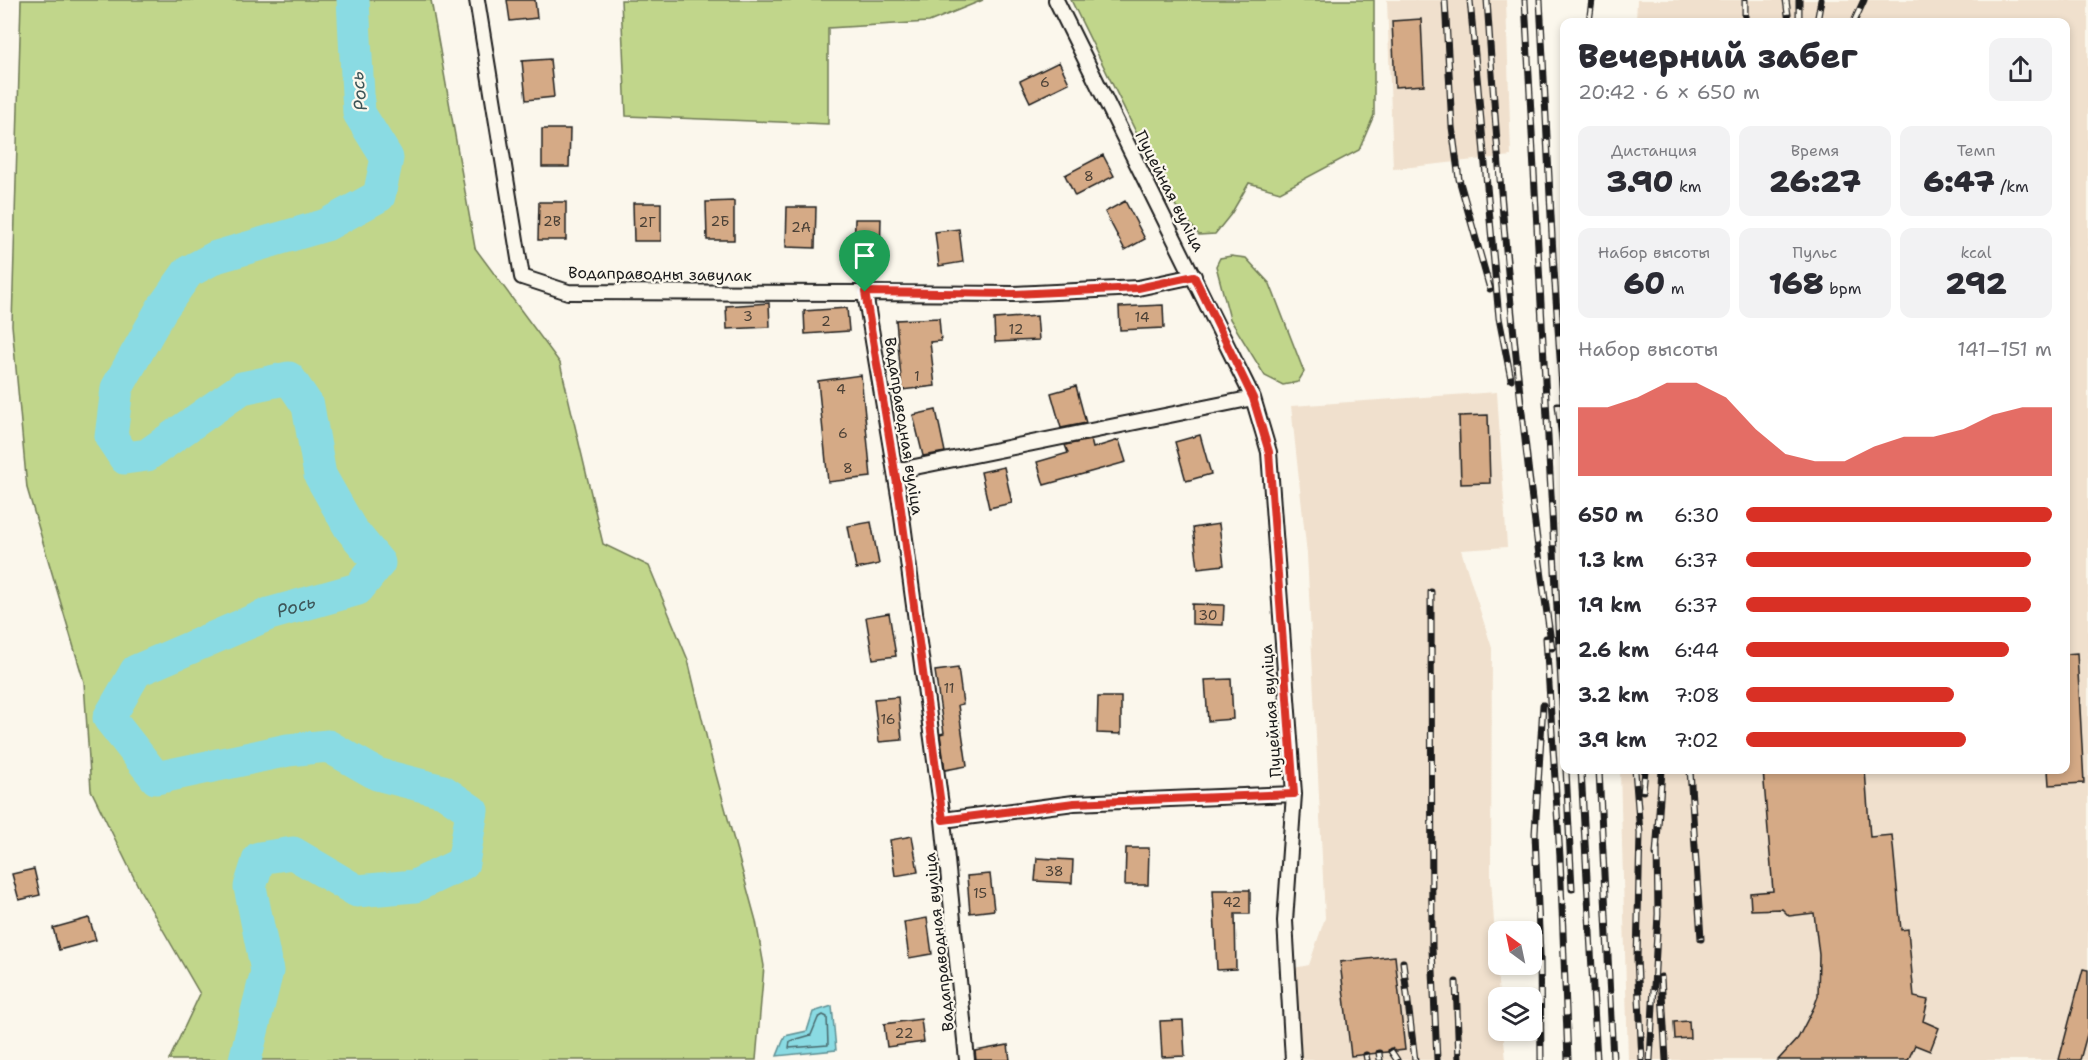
<!DOCTYPE html>
<html lang="ru">
<head>
<meta charset="utf-8">
<style>
  body { margin:0; font-family:"Shantell Sans",sans-serif; background:#f2f2f3; color:#2b2b33; height:100vh; display:flex; flex-direction:column; font-size:22px; white-space:nowrap }
  * { box-sizing:border-box; margin:0 }
  p { font-size:20px; color:#7c7c81 }
  .icon { flex:none; width:33px; height:33px; fill:none; stroke:currentColor; stroke-width:2; stroke-linecap:round; stroke-linejoin:round }
  .map { position:relative; flex:1; overflow:hidden }
  .side { position:absolute; left:1560px; top:18px; width:510px; height:756px; display:flex; flex-direction:column; background:#fff; border-radius:12px; box-shadow:0 3px 9px #0003 }
  .side>* { flex:none }
  .needle { width:39px; rotate:327deg }
  .controls { position:absolute; left:1488px; top:921px; display:grid; gap:12px }
  .controls a { display:grid; place-items:center; width:54px; height:54px; border-radius:12px; background:#fff; box-shadow:0 3px 9px #0003; font-size:30px }
  .pin { position:absolute; display:grid; place-items:center; width:51px; height:51px; color:#fff; margin:-62px -26px; border-radius:50% 50% 50% 0; rotate:-45deg; box-shadow:0 0 6px #0007 }
  .pin .icon { rotate:45deg }
  .round { display:grid; place-items:center; flex:none; width:63px; height:63px; border-radius:12px; background:#f2f2f3 }
  .headline { display:flex; align-items:center; justify-content:space-between; height:102px; padding:0 18px }
  h1 { font-size:33px; font-weight:800; line-height:45px }
  .metrics { display:grid; grid-template-columns:repeat(3,1fr); gap:9px; height:102px; padding:6px 18px }
  .metrics div { display:grid; align-content:center; border-radius:12px; background:#f2f2f3; text-align:center }
  .metrics b { font-size:30px; font-weight:800 }
  .metrics small { font-size:16px; font-weight:400 }
  .metrics p { font-size:16px }
  .chart { height:168px; padding:12px 18px }
  .chart p { display:flex; justify-content:space-between }
  .chart svg { width:100%; height:108px; margin-top:6px; fill:#d93025; opacity:.7 }
  ul { padding:0 18px; list-style:none; font-size:20px }
  li { display:grid; grid-template-columns:96px 72px 1fr; align-items:center; height:45px }
  li i { height:15px; border-radius:8px; background:#d93025 }
  .map>svg:first-child { display:block }
  .built { fill:#f0e0cd }
  .green { fill:#c1d68b; stroke:#6e7954; stroke-width:1.5 }
  .water { fill:#8adbe3; stroke:#5e8f93; stroke-width:1.5 }
  .lines { fill:none; stroke-linecap:round; stroke-linejoin:round }
  .shore { stroke:#48686c; stroke-width:1.5 }
  .stream { stroke:#5e8f93; stroke-width:5 }
  .river { stroke:#8adbe3; stroke-width:33 }
  .building { fill:#d5aa86; stroke:#1c1c1c; stroke-width:1.5 }
  .minor-casing { stroke:#1c1c1c; stroke-width:18 }
  .minor { stroke:#fbf7ec; stroke-width:14 }
  .rail-casing { stroke:#1c1c1c; stroke-width:7 }
  .rail { stroke:#fbf7ec; stroke-width:4.5; stroke-dasharray:14; stroke-linecap:butt }
  .route-casing { stroke:#fff; stroke-width:12 }
  .route { stroke:#d93025; stroke-width:8 }
  .labels { text-anchor:middle; dominant-baseline:central; stroke-width:4.5; stroke-linejoin:round; paint-order:stroke }
  .number-label { font-size:14px; fill:#4a4036 }
  .street-label { font-size:16px; fill:#1c1c1c; stroke:#fbf7ec }
  .water-label { font-size:18px; font-style:italic; fill:#3d5558; stroke:#fbf7ec }
</style>
</head>
<body>
<div class="map">
<svg width="2088" height="1060" viewBox="0 0 2088 1060">
  <rect width="100%" height="100%" fill="#fbf7ec"/>
  <filter id="ink" filterUnits="userSpaceOnUse"><feTurbulence type="fractalNoise" baseFrequency=".0167" numOctaves="2"/><feDisplacementMap in="SourceGraphic" scale="12" xChannelSelector="R" yChannelSelector="G"/><feConvolveMatrix kernelMatrix="1 2 1 2 8 2 1 2 1" color-interpolation-filters="sRGB"/></filter>
  <g filter="url(#ink)">
    <path class="built" d="M1387 0H1506L1511 156 1393 169Z
      M1637 0H2088V1060H1628L1620 770H2066V22H1636Z
      M1497 392 1507 547 1461 550 1492 648 1491 878 1499 997 1498 1030 1503 1031 1506 1060H1302L1294 968 1309 965 1325 918 1307 554 1291 406Z"/>
    <path class="green" d="M21 0H431L475 248 560 363 603 544 649 566 688 660 712 760 756 921 764 966 756 1060H169L200 994 140 890 91 790 84 682 27 488 12 325Z
      M621 0H983L929 22 828 28V124L626 116Z
      M1071 0H1374V115L1359 150 1280 192 1249 183 1231 214 1215 234 1199 235 1167 195Z
      M1231 256 1246 258 1270 284 1304 372 1298 382 1283 385 1265 376 1230 319 1216 266 1220 258Z"/>
    <path class="water" d="M832 1006 836 1050 777 1056 785 1036 807 1031 813 1012Z"/>
    <g class="lines">
      <path class="shore" d="M823 1015 827 1017 828 1045 789 1048 790 1041 811 1035 818 1018Z"/>
      <path class="stream" d="M240 1060 245 1054"/>
      <path class="river" id="s1" d="M245 1060 267 971 250 887 259 858 293 853 357 891 415 886 463 863 472 811 443 791 377 774 328 746 288 750 156 778 109 718 136 671 269 614 358 589 379 563 350 528 320 475 308 406 289 378 242 388 147 455 125 458 111 437 117 388 161 310 188 272 216 257 326 225 379 196 387 158 359 113 353 0"/>
    </g>
    <path class="building" d="M507 0H535L537 18 510 21Z
      M1421 19 1424 85 1395 87 1392 21Z
      M550 59 554 97 526 100 522 61Z
      M1059 62 1069 83 1030 102 1020 81Z
      M542 129H570L569 167H542Z
      M1103 155 1114 176 1075 196 1065 175Z
      M734 201V240H707L706 202Z
      M1125 201 1145 239 1125 250 1105 212Z
      M539 202H566V240H538Z
      M633 203H661V241H634Z
      M787 207H816L815 248 786 247Z
      M855 219H881L880 255H854Z
      M959 229 963 262 939 266 935 232Z
      M769 303 770 327 727 329 726 306Z
      M1163 305 1164 328 1120 330 1119 307Z
      M847 308 849 331 805 334 804 311Z
      M1037 316 1039 340 995 342 994 319Z
      M939 318 941 341 930 342 935 386 902 390 896 320Z
      M861 375 871 477 828 482 818 381Z
      M1076 386 1086 423 1061 428 1051 393Z
      M936 410 945 452 923 456 913 415Z
      M1488 415 1490 483 1461 484 1459 416Z
      M1200 435 1211 474 1186 481 1175 442Z
      M1091 440 1093 448 1119 440 1126 462 1044 485 1037 462 1068 453 1065 445Z
      M1004 467 1012 503 989 508 981 472Z
      M871 522 879 564 856 569 848 526Z
      M1219 524 1224 565 1198 568 1193 528Z
      M1192 604 1224 605 1223 625 1192 624Z
      M889 613 896 656 873 659 866 617Z
      M2077 653 2084 783 2049 785 2048 770H2066V654Z
      M958 668 963 704 958 705 967 766 945 770 940 734 944 733 935 671Z
      M1231 679 1233 719 1208 721 1205 680Z
      M898 697 902 740 879 742 874 699Z
      M1098 697H1121V734L1097 733Z
      M1763 770H1865L1870 837 1892 835 1901 930 1908 929 1914 997 1928 1000 1923 1021 1939 1028 1930 1051 1915 1045 1908 1060H1778L1798 1038 1814 1007 1818 996 1819 955 1814 913 1789 916 1782 909 1751 910 1750 893 1773 891Z
      M912 836 918 872 895 876 890 840Z
      M1126 848H1149L1148 885H1125Z
      M1037 858 1073 860 1072 883 1035 881Z
      M34 869 40 895 19 900 12 874Z
      M990 874 994 910 970 913 967 876Z
      M1213 890H1250V914H1235L1236 969 1217 970Z
      M89 918 96 940 59 950 53 928Z
      M927 918 932 954 909 958 904 922Z
      M1395 956 1405 1050 1351 1056 1340 962Z
      M2083 969 2088 970V1031L2080 1060H2059Z
      M921 1019 924 1042 887 1047 884 1024Z
      M1183 1020 1185 1056 1162 1057 1160 1021Z
      M1689 1021 1690 1038 1675 1039 1674 1022Z
      M1008 1045 1010 1060H976L975 1051Z"/>
    <g class="lines">
      <defs>
        <path id="minor" d="M477 0 522 277 568 292 865 293
          M1056 0 1253 398 1269 452 1294 794 1285 921 1293 1060
          M1194 276 1138 288 1014 294 865 293 900 502 943 820 1074 803 1294 794
          M895 471 1253 398
          M943 820 967 1060"/>
      </defs>
      <use href="#minor" class="minor-casing"/>
      <use href="#minor" class="minor"/>
      <defs>
        <path id="rail" d="M1445 0 1452 127 1459 179 1490 289
          M1470 0 1499 318 1511 379
          M1487 0C1501 217 1520 433 1552 648
          M1525 0 1564 741
          M1540 0 1553 255 1564 415
          M1745 0V22
          M1786 0 1789 22
          M1589 22 1592 0
          M1799 22V0
          M1817 22 1821 0
          M1854 22 1864 0
          M1558 405 1564 456
          M1431 592 1432 948 1437 1060
          M1546 638 1560 857 1568 1060
          M1566 770 1572 889
          M1581 770 1597 1060
          M1599 770 1613 1060
          M1635 770 1640 833 1637 958 1642 1060
          M1690 770 1701 939
          M1643 791 1645 770
          M1656 854 1662 770
          M1403 962 1415 1060
          M1661 977 1666 1060
          M1456 982 1459 1060
          M1391 1051 1397 1060
          M1379 1053 1380 1060
          M1366 1055 1367 1060
          M1541 1060 1540 955 1535 833 1543 705
          M1650 1060 1658 914 1657 847"/>
      </defs>
      <use href="#rail" class="rail-casing"/>
      <use href="#rail" class="rail"/>
    </g>
  </g>
  <g class="lines" filter="url(#ink)">
    <defs>
      <path id="route" d="M1194 276 1253 398 1269 452 1294 794 1074 803 943 820 900 502 865 292 1014 294 1138 288Z"/>
    </defs>
    <use href="#route" class="route-casing"/>
    <use href="#route" class="route"/>
  </g>
  <g class="labels">
    <g class="number-label">
      <text x="1045" y="82">6</text>
      <text x="1089" y="176">8</text>
      <text x="552" y="221">2В</text>
      <text x="720" y="221">2Б</text>
      <text x="647" y="222">2Г</text>
      <text x="801" y="227">2А</text>
      <text x="748" y="316">3</text>
      <text x="1142" y="317">14</text>
      <text x="826" y="321">2</text>
      <text x="1016" y="329">12</text>
      <text x="917" y="376">1</text>
      <text x="841" y="389">4</text>
      <text x="843" y="433">6</text>
      <text x="848" y="468">8</text>
      <text x="1208" y="615">30</text>
      <text x="949" y="688">11</text>
      <text x="888" y="719">16</text>
      <text x="1054" y="871">38</text>
      <text x="980" y="893">15</text>
      <text x="1232" y="902">42</text>
      <text x="904" y="1033">22</text>
    </g>
    <g class="street-label">
      <text transform="translate(1170 191) rotate(63)">Пуцейная вуліца</text>
      <text transform="translate(660 274) rotate(1)">Водаправодны завулак</text>
      <text transform="translate(904 426) rotate(81)">Вадаправодная вуліца</text>
      <text transform="translate(1271 711) rotate(-94)">Пуцейная вуліца</text>
      <text transform="translate(939 942) rotate(-96)">Вадаправодная вуліца</text>
    </g>
    <g class="water-label">
      <text transform="translate(359 91) rotate(-96)">Рось</text>
      <text stroke="none"><textPath href="#s1" startOffset="1119">Рось</textPath></text>
    </g>
  </g>
</svg>
<div class="controls">
<a><svg class="needle" viewBox="-14 -14 28 28"><path d="M0-13l5 13h-10z" fill="#e53935"/><path d="M0 13l5-13h-10z" fill="#7c7c81"/></svg></a>
<a><svg class="icon" aria-label="layers" viewBox="0 0 24 24"><path d="M12 4l9 5-9 5-9-5zM3 14l9 5 9-5"/></svg></a>
</div>
<div class="pin" style="left:865px;top:292px;background:#1e9e55"><svg class="icon" aria-label="arrive" viewBox="0 0 24 24"><path d="M6 21V4h12l-3 4 3 4H6"/></svg></div>
<section class="side">
<div class="headline"><div><h1>Вечерний забег</h1><p>20:42 · 6 × 650 m</p></div><a class="round"><svg class="icon" aria-label="share" viewBox="0 0 24 24"><path d="M12 15V3M7 8l5-5 5 5M5 13v7h14v-7"/></svg></a></div>
<div class="metrics">
<div><p>Дистанция</p><b>3.90<small> km</small></b></div>
<div><p>Время</p><b>26:27</b></div>
<div><p>Темп</p><b>6:47<small> /km</small></b></div>
</div>
<div class="metrics">
<div><p>Набор высоты</p><b>60<small> m</small></b></div>
<div><p>Пульс</p><b>168<small> bpm</small></b></div>
<div><p>kcal</p><b>292</b></div>
</div>
<div class="chart"><p><span>Набор высоты</span>141–151 m</p>
<svg viewBox="0 0 160 44" preserveAspectRatio="none"><path d="M0 44V16L10 16L20 12L30 6L40 6L50 12L60 25L70 35L80 38L90 38L100 32L110 28L120 28L130 25L140 19L150 16L160 16V44z"/></svg>
</div>
<ul>
<li><b>650 m</b>6:30<i style="width:100%"></i></li>
<li><b>1.3 km</b>6:37<i style="width:93%"></i></li>
<li><b>1.9 km</b>6:37<i style="width:93%"></i></li>
<li><b>2.6 km</b>6:44<i style="width:86%"></i></li>
<li><b>3.2 km</b>7:08<i style="width:68%"></i></li>
<li><b>3.9 km</b>7:02<i style="width:72%"></i></li>
</ul>
</section>
</div>
</body>
</html>
